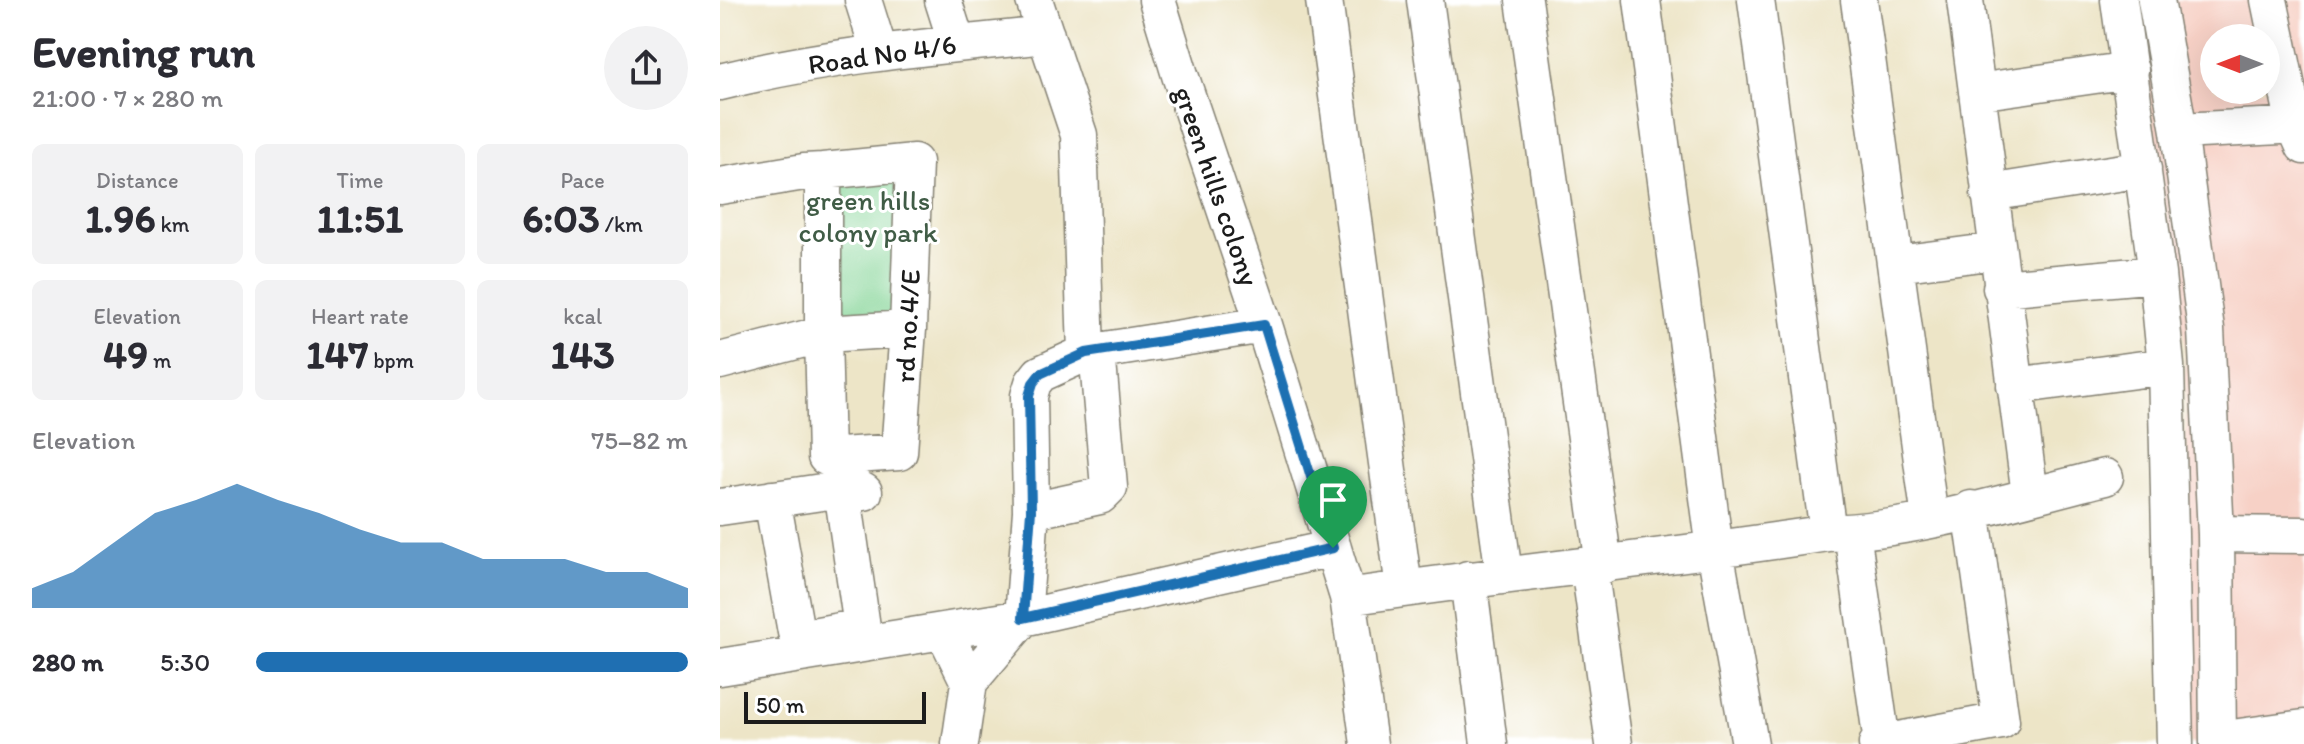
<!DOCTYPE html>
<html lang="en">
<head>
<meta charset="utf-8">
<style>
  body { margin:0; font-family:Itim,sans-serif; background:#f2f2f3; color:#2b2b33; height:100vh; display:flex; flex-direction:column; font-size:30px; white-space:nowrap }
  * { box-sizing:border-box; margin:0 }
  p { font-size:26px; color:#7c7c81 }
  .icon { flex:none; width:44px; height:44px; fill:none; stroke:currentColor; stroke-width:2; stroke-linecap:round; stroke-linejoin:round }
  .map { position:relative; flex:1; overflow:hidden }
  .side { display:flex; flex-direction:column; background:#fff; width:720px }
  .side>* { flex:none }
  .needle { width:52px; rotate:270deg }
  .buttons { position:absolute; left:1480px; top:24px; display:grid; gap:16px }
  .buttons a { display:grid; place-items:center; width:80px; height:80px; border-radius:50%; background:#fff; box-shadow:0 8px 32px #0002; font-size:40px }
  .scale { position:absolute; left:24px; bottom:20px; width:182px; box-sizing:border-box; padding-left:8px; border:4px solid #1c1c1c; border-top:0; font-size:22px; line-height:28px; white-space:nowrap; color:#1c1c1c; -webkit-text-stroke:6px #fff; paint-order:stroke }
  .pin { position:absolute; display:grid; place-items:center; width:68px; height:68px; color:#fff; margin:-82px -34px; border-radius:50% 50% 50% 0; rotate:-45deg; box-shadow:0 0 8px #0007 }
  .pin .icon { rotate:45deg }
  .round { display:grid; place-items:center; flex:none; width:84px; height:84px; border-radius:42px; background:#f2f2f3 }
  .summary { display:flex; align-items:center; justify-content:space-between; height:136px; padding:0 32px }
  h1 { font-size:44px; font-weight:700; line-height:60px }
  .stats { display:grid; grid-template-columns:repeat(3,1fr); gap:12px; height:136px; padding:8px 32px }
  .stats div { display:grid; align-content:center; border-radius:12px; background:#f2f2f3; text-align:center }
  .stats b { font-size:40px; font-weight:700 }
  .stats small { font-size:22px; font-weight:400 }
  .stats p { font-size:22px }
  .chart { height:224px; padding:16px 32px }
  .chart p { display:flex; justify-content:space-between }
  .chart svg { width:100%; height:144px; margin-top:8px; fill:#1f6fb2; opacity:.7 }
  ul { padding:0 32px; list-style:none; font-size:26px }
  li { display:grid; grid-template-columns:128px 96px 1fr; align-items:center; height:60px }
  li i { height:20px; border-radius:10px; background:#1f6fb2 }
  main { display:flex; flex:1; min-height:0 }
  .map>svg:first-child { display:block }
  .built { fill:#f7d1c6; fill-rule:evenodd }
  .green { fill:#83d495; stroke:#507858; stroke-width:2 }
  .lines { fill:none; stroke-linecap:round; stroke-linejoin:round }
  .minor-casing { stroke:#848072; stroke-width:39 }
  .minor { stroke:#fff; stroke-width:36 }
  .route-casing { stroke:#fff; stroke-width:16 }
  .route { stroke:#1f6fb2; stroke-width:10 }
  .labels { text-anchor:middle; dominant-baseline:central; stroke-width:6; stroke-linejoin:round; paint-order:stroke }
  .street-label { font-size:28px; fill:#1c1c1c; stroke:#fff }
  .park-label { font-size:28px; fill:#405c46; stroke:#fff }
</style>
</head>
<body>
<main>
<section class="side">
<div class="summary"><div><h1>Evening run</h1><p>21:00 · 7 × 280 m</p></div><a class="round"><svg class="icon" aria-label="share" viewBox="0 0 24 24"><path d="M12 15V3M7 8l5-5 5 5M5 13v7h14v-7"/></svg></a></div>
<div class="stats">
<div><p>Distance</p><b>1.96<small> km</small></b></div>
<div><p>Time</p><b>11:51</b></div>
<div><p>Pace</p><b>6:03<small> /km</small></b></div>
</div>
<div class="stats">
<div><p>Elevation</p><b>49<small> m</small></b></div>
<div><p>Heart rate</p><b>147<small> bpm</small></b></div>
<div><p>kcal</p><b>143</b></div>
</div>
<div class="chart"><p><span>Elevation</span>75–82 m</p>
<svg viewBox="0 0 160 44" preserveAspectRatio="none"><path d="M0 44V38L10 33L20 24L30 15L40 11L50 6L60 11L70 15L80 20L90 24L100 24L110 29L120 29L130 29L140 33L150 33L160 38V44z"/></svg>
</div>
<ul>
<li><b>280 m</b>5:30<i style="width:100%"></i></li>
</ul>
</section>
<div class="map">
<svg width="1584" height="744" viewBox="0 0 1584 744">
  <rect width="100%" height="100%" fill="#fff"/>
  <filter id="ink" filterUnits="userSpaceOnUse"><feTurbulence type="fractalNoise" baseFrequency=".0125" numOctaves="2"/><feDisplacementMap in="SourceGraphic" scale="16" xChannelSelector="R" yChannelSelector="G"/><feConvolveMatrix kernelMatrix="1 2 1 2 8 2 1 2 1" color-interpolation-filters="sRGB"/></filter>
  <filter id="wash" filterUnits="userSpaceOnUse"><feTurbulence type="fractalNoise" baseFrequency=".006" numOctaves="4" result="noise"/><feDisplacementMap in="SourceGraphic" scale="32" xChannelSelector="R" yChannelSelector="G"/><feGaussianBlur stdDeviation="1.8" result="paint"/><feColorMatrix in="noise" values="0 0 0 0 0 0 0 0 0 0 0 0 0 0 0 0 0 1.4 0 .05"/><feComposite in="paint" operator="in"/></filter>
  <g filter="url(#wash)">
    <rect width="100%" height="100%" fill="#ede5c7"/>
    <path class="built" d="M1415 0H1584V744H1470L1465 347ZM1494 38H1546V90H1494Z"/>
    <path class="green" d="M177 173 183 321 112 325 111 185Z"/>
  </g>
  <g filter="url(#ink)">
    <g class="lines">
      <defs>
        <path id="minor" d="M143 0 159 51
          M223 0 237 44
          M314 0 359 135 366 353
          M437 0 460 75 544 325 628 597 649 744
          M604 0 684 588
          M705 0 784 574
          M804 0 884 565
          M922 0 995 550 1030 744
          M1036 0 1108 533
          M1139 0 1210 519
          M1245 0 1310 495
          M1399 0 1437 274 1446 366 1455 744
          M1436 0 1459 131 1486 329 1496 534 1498 744
          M1549 0 1575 126 1584 146
          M0 82C107 55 216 46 326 35
          M1257 92 1410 70
          M1459 131 1584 125
          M0 186 84 172 103 171V334L106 457 179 452 188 329 194 162 103 171
          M1269 193 1423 169
          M1177 264 1276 251
          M1281 288 1437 274
          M0 361 103 334 188 329
          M1295 386 1446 366
          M52 499 76 632 78 635 87 637 142 627 122 489
          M0 507 122 489 137 488 144 492
          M311 511 380 496 389 487 377 351
          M1132 532 1162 743
          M1496 534 1584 535
          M869 566 894 744
          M748 579 769 744
          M628 597C788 573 948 558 1108 533 1201 530 1295 499 1385 477
          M224 631 249 682 240 744
          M0 667 303 618 613 548
          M249 682 303 618 311 511 309 396 313 383 320 374 366 353 544 325
          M1498 740 1584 728
          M1157 744 1281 721 1251 509"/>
      </defs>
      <use href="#minor" class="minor-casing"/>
      <use href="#minor" class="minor"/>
    </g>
  </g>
  <g class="lines" filter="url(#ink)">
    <defs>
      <path id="route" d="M544 325 613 548 303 618 311 511 309 396 313 383 320 374 366 353Z"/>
    </defs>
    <use href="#route" class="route-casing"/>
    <use href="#route" class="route"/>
  </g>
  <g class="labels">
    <g class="street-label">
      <text transform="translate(162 54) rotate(-8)">Road No 4/6</text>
      <text transform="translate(497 186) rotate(71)">green hills colony</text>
      <text transform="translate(187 326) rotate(-87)">rd no.4/E</text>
    </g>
    <g class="park-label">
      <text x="148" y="200">green hills<tspan x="148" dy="32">colony park</tspan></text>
    </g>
  </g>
</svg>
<div class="buttons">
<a><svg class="needle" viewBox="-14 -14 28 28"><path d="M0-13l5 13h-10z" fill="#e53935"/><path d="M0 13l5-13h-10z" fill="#7c7c81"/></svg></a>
</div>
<div class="scale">50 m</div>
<div class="pin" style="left:613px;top:548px;background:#1e9e55"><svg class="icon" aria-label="arrive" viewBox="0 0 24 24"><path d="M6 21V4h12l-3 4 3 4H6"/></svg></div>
</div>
</main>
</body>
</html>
